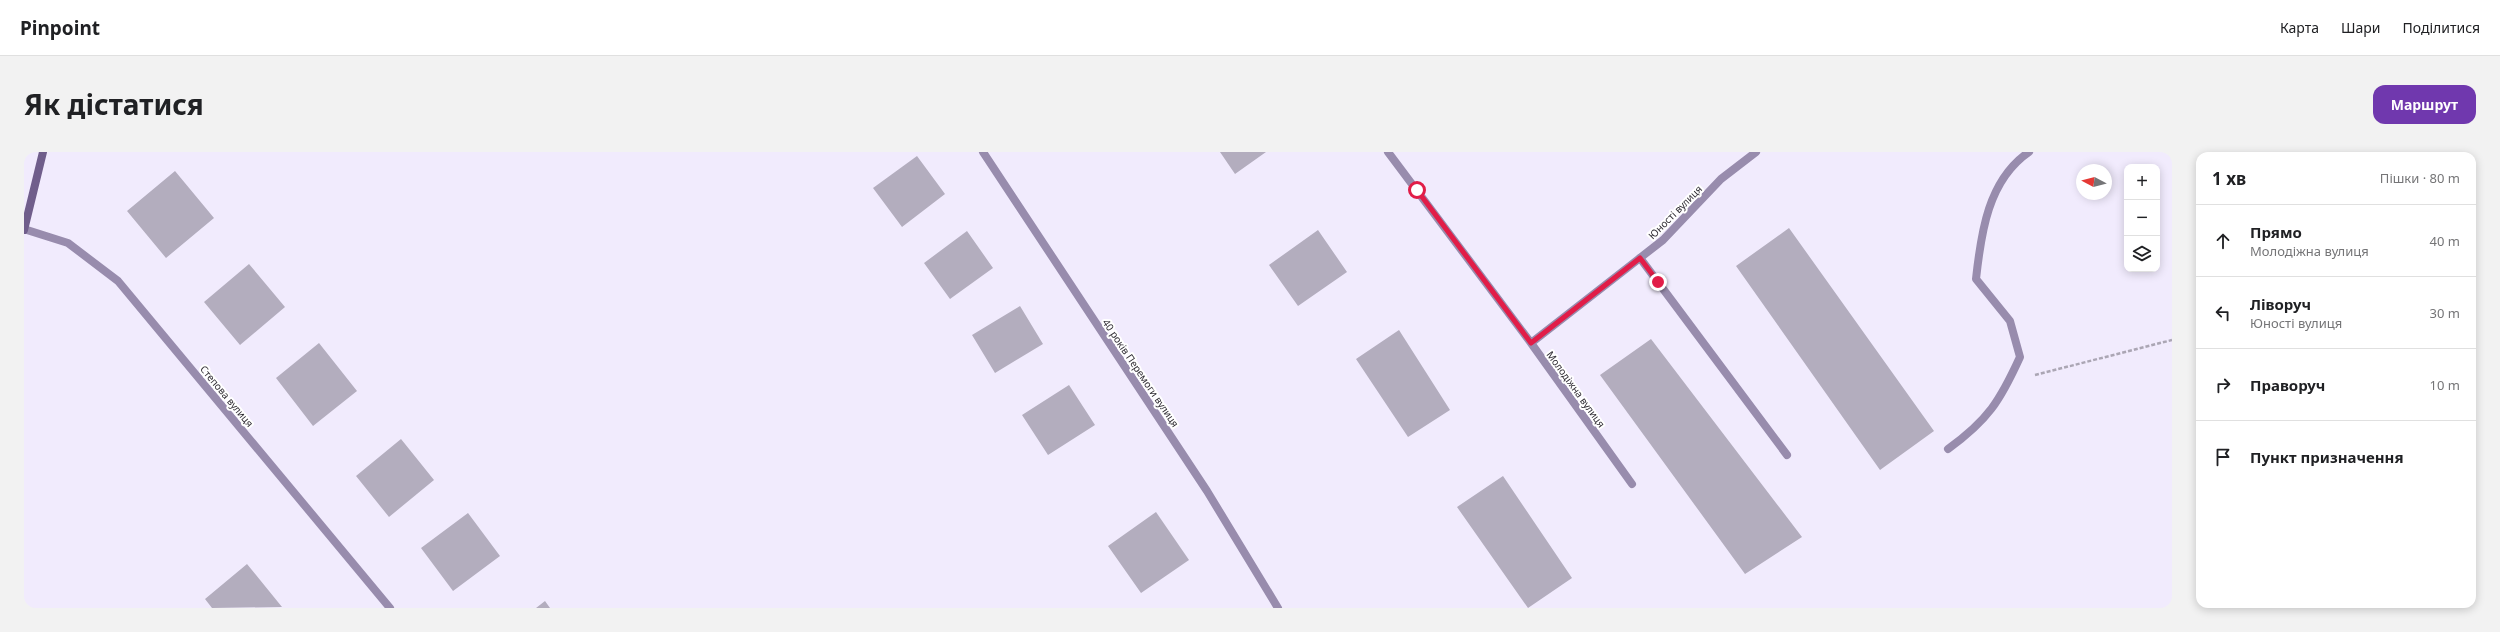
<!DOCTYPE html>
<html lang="uk">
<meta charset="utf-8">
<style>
:root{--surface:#fff;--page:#f2f2f2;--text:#202124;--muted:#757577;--line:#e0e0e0;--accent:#7038ae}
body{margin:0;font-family:"Noto Sans",sans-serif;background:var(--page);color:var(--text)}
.controls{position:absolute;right:12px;top:12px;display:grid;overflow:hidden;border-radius:8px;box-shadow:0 2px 10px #0003}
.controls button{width:36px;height:36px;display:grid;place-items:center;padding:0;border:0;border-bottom:1px solid var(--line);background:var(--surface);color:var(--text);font:20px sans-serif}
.compass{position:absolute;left:2052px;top:12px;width:36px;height:36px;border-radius:50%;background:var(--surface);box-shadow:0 2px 10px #0003;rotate:277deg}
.stop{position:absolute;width:12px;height:12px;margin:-9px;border:3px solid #e11d48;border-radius:50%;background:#fff}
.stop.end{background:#e11d48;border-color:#fff;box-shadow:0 1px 4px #0008}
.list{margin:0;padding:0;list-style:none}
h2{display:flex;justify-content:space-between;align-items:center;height:52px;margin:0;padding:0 16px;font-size:17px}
h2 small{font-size:13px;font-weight:400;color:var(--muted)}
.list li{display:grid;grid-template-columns:26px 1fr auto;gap:12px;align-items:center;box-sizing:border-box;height:72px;padding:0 16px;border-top:1px solid var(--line)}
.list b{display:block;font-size:15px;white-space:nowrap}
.list p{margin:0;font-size:13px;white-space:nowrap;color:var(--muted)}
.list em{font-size:13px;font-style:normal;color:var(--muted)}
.icon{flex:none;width:22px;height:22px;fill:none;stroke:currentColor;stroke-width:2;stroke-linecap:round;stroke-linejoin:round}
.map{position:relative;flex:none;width:2148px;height:456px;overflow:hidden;border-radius:12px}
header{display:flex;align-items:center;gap:24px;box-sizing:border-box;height:56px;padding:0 20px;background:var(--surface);border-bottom:1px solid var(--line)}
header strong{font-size:19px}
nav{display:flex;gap:22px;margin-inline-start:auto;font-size:14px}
.intro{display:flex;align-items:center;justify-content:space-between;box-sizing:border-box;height:96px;padding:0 24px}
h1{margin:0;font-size:28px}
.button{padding:10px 18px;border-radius:12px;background:var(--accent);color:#fff;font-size:14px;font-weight:700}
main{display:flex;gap:24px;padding:0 24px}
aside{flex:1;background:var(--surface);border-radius:12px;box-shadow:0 2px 10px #0003}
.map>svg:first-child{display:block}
</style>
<header>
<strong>Pinpoint</strong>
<nav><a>Карта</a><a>Шари</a><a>Поділитися</a></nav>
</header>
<div class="intro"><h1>Як дістатися</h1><a class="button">Маршрут</a></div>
<main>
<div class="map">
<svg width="2148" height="456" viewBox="0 0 2148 456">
<rect width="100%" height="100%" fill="#f1ebfd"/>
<path fill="#b3adbe" d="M1196,0H1242L1211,22Z
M893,4L921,42L878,75L849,36Z
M151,19L190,66L142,106L103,59Z
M1765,76L1910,279L1856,318L1712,114Z
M1294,78L1323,120L1274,154L1245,113Z
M943,79L969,116L926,147L900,111Z
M225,112L261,155L216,193L180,150Z
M996,154L1019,192L971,221L948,183Z
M1375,178L1426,258L1384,285L1332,207Z
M1627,187L1778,385L1721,422L1576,223Z
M295,191L333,239L289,274L252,226Z
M1045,233L1071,273L1024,303L998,263Z
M377,287L410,328L365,365L332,324Z
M1479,324L1548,426L1504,456L1433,355Z
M1132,360L1165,408L1117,441L1084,394Z
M444,361L476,404L429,439L397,396Z
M223,412L258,455L188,456L181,447Z
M521,449L526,456H512Z"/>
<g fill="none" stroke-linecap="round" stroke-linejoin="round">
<path stroke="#aba6b4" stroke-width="2.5" stroke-dasharray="4 2" stroke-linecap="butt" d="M2011,223L2148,188"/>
<path stroke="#988cad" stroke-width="8" d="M1616,106L1763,303
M1924,297C1964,268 1976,249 1996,205L1986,169L1952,127C1957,81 1964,28 2005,0"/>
<path stroke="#988cad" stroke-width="8" d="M959,0L1183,339L1254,456
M1364,0L1507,191L1608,332
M0,77L44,91L94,129L366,456
M1507,191L1639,88L1697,27L1732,0"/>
<path stroke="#705e8b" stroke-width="8" d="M0,78L19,0"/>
</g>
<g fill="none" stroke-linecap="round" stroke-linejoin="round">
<path stroke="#e11d48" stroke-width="5" d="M1393,38L1507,191L1616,106L1634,130"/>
</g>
<g text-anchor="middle" stroke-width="4" stroke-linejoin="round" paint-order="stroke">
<g font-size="10" fill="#2f2c33" stroke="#fff">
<text transform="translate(1651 60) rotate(-45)" y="4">Юності вулиця</text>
<text transform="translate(1117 221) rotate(56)" y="4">40 років Перемоги вулиця</text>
<text transform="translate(1552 237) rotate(54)" y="4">Молодіжна вулиця</text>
<text transform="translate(203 244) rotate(50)" y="4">Степова вулиця</text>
</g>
</g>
</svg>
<div class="controls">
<button>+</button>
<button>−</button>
<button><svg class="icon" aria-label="layers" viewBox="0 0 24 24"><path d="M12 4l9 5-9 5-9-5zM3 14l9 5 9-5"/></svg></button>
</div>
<svg class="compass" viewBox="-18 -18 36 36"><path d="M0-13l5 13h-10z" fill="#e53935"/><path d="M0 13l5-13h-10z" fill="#757577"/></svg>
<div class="stop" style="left:1393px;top:38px"></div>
<div class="stop end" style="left:1634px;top:130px"></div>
</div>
<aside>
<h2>1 хв<small>Пішки · 80 m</small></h2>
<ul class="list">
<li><svg class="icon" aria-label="ahead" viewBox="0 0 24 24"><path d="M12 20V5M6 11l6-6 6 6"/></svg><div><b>Прямо</b><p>Молодіжна вулиця</p></div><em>40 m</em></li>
<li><svg class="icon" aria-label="left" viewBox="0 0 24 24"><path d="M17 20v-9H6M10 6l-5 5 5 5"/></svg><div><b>Ліворуч</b><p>Юності вулиця</p></div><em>30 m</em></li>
<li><svg class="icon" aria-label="right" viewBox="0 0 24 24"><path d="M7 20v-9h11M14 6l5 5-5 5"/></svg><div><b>Праворуч</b></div><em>10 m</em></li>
<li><svg class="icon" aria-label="arrive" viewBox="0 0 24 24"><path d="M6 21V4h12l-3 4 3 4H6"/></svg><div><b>Пункт призначення</b></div></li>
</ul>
</aside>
</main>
